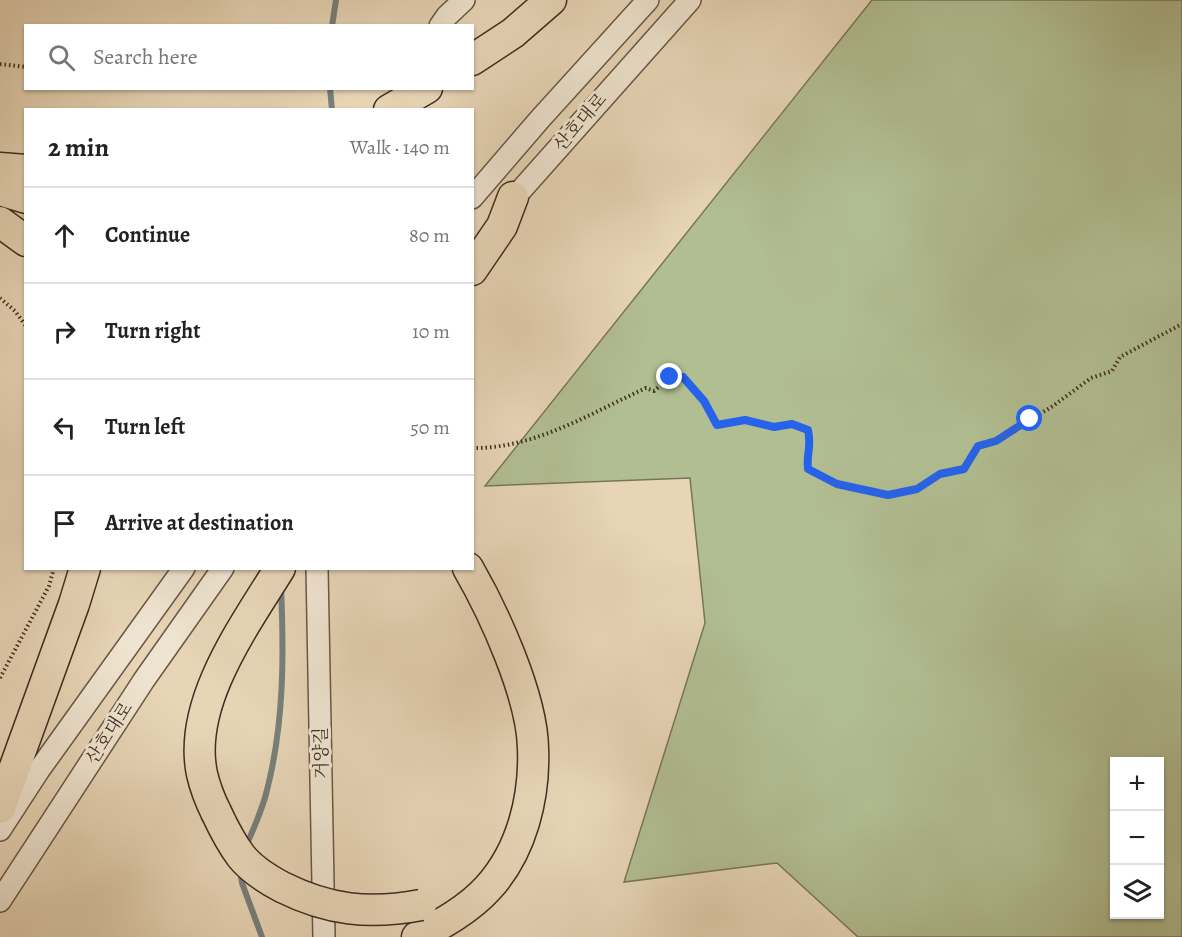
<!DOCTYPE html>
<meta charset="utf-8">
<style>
:root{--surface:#fff;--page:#f2f2f2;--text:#222;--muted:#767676;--line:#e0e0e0}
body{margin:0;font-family:Alegreya,"Noto Serif KR",serif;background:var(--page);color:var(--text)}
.controls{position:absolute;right:18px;bottom:18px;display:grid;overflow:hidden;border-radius:0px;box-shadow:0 2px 4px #0004}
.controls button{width:54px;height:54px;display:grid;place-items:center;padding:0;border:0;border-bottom:2px solid var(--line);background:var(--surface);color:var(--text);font:30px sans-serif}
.stop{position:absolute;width:18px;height:18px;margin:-14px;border:4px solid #2563eb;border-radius:50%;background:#fff}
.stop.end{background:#2563eb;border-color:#fff;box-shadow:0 2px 6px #0008}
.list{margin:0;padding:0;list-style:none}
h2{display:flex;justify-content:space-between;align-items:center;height:78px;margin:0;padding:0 24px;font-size:26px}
h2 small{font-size:20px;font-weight:400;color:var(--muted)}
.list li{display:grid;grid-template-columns:39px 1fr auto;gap:18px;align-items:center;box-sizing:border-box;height:96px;padding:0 24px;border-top:2px solid var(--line)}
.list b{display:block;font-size:22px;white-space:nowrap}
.list em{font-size:20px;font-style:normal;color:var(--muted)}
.icon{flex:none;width:33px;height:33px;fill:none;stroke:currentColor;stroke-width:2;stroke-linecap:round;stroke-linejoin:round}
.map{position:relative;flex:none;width:1182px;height:937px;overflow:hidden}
.search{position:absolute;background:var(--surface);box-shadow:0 2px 4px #0004;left:24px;top:24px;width:450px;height:66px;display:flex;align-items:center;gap:15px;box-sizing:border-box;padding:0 21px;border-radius:0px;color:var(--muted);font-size:22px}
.panel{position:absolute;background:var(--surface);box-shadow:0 2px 4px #0004;left:24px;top:108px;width:450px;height:462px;border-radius:0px}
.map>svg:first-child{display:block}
</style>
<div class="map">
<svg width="1182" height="937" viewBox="0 0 1182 937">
<rect width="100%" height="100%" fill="#e7d5b6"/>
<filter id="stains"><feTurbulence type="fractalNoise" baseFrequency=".00333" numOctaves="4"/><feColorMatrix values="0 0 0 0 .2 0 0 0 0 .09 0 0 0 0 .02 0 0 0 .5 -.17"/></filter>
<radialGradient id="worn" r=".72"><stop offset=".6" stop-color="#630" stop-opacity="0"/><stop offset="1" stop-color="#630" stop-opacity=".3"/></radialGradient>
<path fill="#b1be92" stroke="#78765a" stroke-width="1.5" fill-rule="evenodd" d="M872,0H1182V937H858L777,863L624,882L705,623L690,478L485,486ZM1114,762H1160V914H1114Z"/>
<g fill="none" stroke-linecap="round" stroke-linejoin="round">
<path stroke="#787f7d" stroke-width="6" d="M332,26L336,0
M330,88L332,110
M246,846C254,828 263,808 267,790C284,724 284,655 281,588
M240,869L242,883L262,937"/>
<defs>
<path id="minor" d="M440,26L447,16L464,0
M472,198L540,119L648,0
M506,207L690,0
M317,568L324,937
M0,830L39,770L184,568
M0,901L144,680L223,568"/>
<path id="highway" d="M472,60L513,33L551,0
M389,110L427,88
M0,168L26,170
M0,190L26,198
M0,222L26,241
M472,270L502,226L513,197
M0,808L74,604L85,568
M216,812C210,800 205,787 202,774C187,703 245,625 280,568
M417,937C442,924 469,909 488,888C522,851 535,797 533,748C532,696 494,613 468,568"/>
</defs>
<use href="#minor" stroke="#6a5746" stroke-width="24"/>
<use href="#highway" stroke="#402d21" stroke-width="33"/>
<path stroke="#402d21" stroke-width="4" stroke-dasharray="1.5 3" stroke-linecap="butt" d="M0,64L26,67
M0,298L15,311L26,326
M472,448C534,449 591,413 646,388L654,391L670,377H683L704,401L717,425L745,420L774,427L792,424L808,430C813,448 806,453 808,469L837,484L888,495L917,489L940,474L964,469L978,446L996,441L1053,406L1091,378L1112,371L1120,357L1182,324
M0,678L49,586L54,568"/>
<use href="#minor" stroke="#efe4d0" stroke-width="21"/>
<use href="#highway" stroke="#e7d5b6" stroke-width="30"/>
<defs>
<path id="highway-bridge" d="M216,812C223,827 231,843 241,856C251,869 267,879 282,887C328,910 369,915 421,905"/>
</defs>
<use href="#highway-bridge" stroke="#402d21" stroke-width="33" stroke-linecap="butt"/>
<use href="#highway-bridge" stroke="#e7d5b6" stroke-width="30"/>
</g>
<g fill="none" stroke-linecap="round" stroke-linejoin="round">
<path stroke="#2563eb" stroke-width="8" d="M670,377H683L704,401L717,425L745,420L774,427L792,424L808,430C812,448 806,453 808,469L837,484L888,495L917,489L940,474L964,469L978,446L996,441L1030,419"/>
</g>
<g text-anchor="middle" stroke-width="6" stroke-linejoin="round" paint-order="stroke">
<g font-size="18" fill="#402d21" stroke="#efe4d0">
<text transform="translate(580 122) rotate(-49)" y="6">산호대로</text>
<text transform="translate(109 733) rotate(-57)" y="6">산호대로</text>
<text transform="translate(321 753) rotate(-91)" y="6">거양길</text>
</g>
</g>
<rect width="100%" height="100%" filter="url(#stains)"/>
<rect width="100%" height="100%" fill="url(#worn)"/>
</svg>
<div class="controls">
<button>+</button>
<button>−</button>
<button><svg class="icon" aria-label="layers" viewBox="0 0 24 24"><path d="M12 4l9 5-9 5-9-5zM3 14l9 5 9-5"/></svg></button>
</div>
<div class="stop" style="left:1030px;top:419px"></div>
<div class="stop end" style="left:670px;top:377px"></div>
<div class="search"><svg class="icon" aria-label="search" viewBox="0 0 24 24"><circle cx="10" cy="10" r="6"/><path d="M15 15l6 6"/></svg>Search here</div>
<section class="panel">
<h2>2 min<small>Walk · 140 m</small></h2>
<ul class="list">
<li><svg class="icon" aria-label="ahead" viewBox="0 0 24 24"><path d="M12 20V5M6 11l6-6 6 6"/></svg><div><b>Continue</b></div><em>80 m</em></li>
<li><svg class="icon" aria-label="right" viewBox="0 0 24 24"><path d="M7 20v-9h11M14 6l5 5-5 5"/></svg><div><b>Turn right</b></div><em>10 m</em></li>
<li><svg class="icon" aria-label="left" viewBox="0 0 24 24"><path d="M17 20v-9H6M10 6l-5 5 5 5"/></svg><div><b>Turn left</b></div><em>50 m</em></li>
<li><svg class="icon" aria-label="arrive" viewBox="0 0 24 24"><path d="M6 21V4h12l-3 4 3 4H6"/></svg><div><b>Arrive at destination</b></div></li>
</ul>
</section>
</div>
